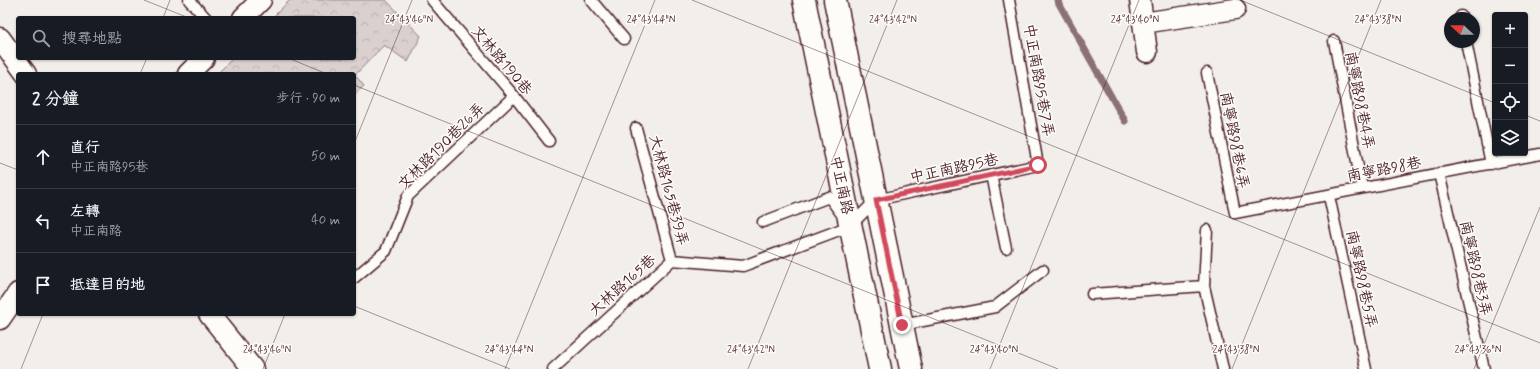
<!DOCTYPE html>
<html lang="zh-TW">
<meta charset="utf-8">
<style>
:root{--surface:#171b24;--page:#242831;--text:#f1f3f6;--muted:#9ea1a6;--line:#363941}
body{margin:0;font-family:Mynerve,"LXGW WenKai TC",sans-serif;background:var(--page);color:var(--text)}
.controls{position:absolute;right:12px;top:12px;display:grid;overflow:hidden;border-radius:4px;box-shadow:0 1px 3px #0004}
.controls button{width:36px;height:36px;display:grid;place-items:center;padding:0;border:0;border-bottom:1px solid var(--line);background:var(--surface);color:var(--text);font:20px sans-serif}
.compass{position:absolute;left:1444px;top:12px;width:36px;height:36px;border-radius:50%;background:var(--surface);box-shadow:0 1px 3px #0004;rotate:292deg}
.stop{position:absolute;width:12px;height:12px;margin:-9px;border:3px solid #d1495b;border-radius:50%;background:#fff}
.stop.end{background:#d1495b;border-color:#fff;box-shadow:0 1px 4px #0008}
.list{margin:0;padding:0;list-style:none}
h2{display:flex;justify-content:space-between;align-items:center;height:52px;margin:0;padding:0 16px;font-size:17px}
h2 small{font-size:13px;font-weight:400;color:var(--muted)}
.list li{display:grid;grid-template-columns:26px 1fr auto;gap:12px;align-items:center;box-sizing:border-box;height:64px;padding:0 16px;border-top:1px solid var(--line)}
.list b{display:block;font-size:15px;white-space:nowrap}
.list p{margin:0;font-size:13px;white-space:nowrap;color:var(--muted)}
.list em{font-size:13px;font-style:normal;color:var(--muted)}
.icon{flex:none;width:22px;height:22px;fill:none;stroke:currentColor;stroke-width:2;stroke-linecap:round;stroke-linejoin:round}
.map{position:relative;flex:none;width:1540px;height:369px;overflow:hidden}
.search{position:absolute;background:var(--surface);box-shadow:0 1px 3px #0004;left:16px;top:16px;width:340px;height:44px;display:flex;align-items:center;gap:10px;box-sizing:border-box;padding:0 14px;border-radius:4px;color:var(--muted);font-size:15px}
.panel{position:absolute;background:var(--surface);box-shadow:0 1px 3px #0004;left:16px;top:72px;width:340px;height:244px;border-radius:4px}
.map>svg:first-child{display:block}
</style>
<div class="map">
<svg width="1540" height="369" viewBox="0 0 1540 369">
<defs>
<pattern id="forest-crowns" width="20" height="18" patternUnits="userSpaceOnUse"><rect width="20" height="18" fill="#d9d0cf"/><path d="M2 6a3 3 0 1 1 6 0M12 15a3 3 0 1 1 6 0" fill="none" stroke="#bcb2b2"/></pattern>
</defs>
<rect width="100%" height="100%" fill="#f2efeb"/>
<filter id="ink" filterUnits="userSpaceOnUse"><feTurbulence type="fractalNoise" baseFrequency=".025" numOctaves="2"/><feDisplacementMap in="SourceGraphic" scale="8" xChannelSelector="R" yChannelSelector="G"/><feConvolveMatrix kernelMatrix="1 2 1 2 8 2 1 2 1" color-interpolation-filters="sRGB"/></filter>
<g filter="url(#ink)">
<path fill="url(#forest-crowns)" stroke="#92787d" d="M290,0H386L421,36L408,62L384,45L355,75L364,86L354,95V74H217L233,58H354V18H272Z"/>
<g fill="none" stroke-linecap="round" stroke-linejoin="round">
<path stroke="#8b6f75" stroke-width="7" d="M1057,0L1125,121"/>
<defs>
<path id="service" d="M189,0L206,18
M432,0L514,96L549,141
M591,0L624,39
M1461,16V18
M1334,41L1362,188
M1466,42L1491,164
M1207,73L1235,213L1540,154
M636,128L672,260
M1439,173L1484,369
M991,175L1006,248
M1329,196L1366,369
M763,222L829,197L843,216
M1207,230L1204,286L1223,369
M354,278L386,251L408,196L514,96
M1092,294L1204,286
M902,325L995,307L1043,270
M553,369L672,260L743,266L850,226L876,200L1038,165L1009,0"/>
<path id="minor" d="M1140,0L1147,52
M243,18L261,0
M1143,23L1235,9
M0,38L26,74
M188,74L204,58
M209,314L253,369
M0,319L18,293"/>
<path id="tertiary" d="M804,0L880,369
M835,0L911,369"/>
</defs>
<use href="#service" stroke="#4a1f2b" stroke-width="13"/>
<use href="#minor" stroke="#4a1f2b" stroke-width="23"/>
<use href="#tertiary" stroke="#4a1f2b" stroke-width="25"/>
<use href="#service" stroke="#fdfcf7" stroke-width="10"/>
<use href="#minor" stroke="#fdfcf7" stroke-width="20"/>
<use href="#tertiary" stroke="#fdfcf7" stroke-width="22"/>
</g>
</g>
<g fill="none" stroke-linecap="round" stroke-linejoin="round" filter="url(#ink)">
<path stroke="#d1495b" stroke-width="5" d="M902,325L876,200L1038,165"/>
</g>
<path fill="none" stroke="#4a1f2b" stroke-width="1" stroke-opacity="0.45" d="M144,0L189,18M692,0L1540,343M1240,0L1495,103M163,18L170,0M288,58L327,74M140,74L147,58M354,85L1058,369M1525,115L1540,121M354,144L412,0M0,163L18,170M354,306L510,369M21,369L43,314M263,369L285,314M505,369L655,0M748,369L897,0M990,369L1139,0M1232,369L1381,0M1474,369L1540,207"/>
<g text-anchor="middle" stroke-width="3" stroke-linejoin="round" paint-order="stroke">
<g font-size="15" fill="#4a1f2b" stroke="#fdfcf7">
<text transform="translate(502 60) rotate(50)" y="5">文林路190巷</text>
<text transform="translate(1039 80) rotate(80)" y="5">中正南路95巷7弄</text>
<text transform="translate(1360 100) rotate(79)" y="5">南寧路98巷4弄</text>
<text transform="translate(1235 140) rotate(79)" y="5">南寧路98巷6弄</text>
<text transform="translate(441 146) rotate(-45)" y="5">文林路190巷26弄</text>
<text transform="translate(954 168) rotate(-12)" y="5">中正南路95巷</text>
<text transform="translate(1384 169) rotate(-11)" y="5">南寧路98巷</text>
<text transform="translate(842 185) rotate(78)" y="5">中正南路</text>
<text transform="translate(669 190) rotate(75)" y="5">大林路165巷39弄</text>
<text transform="translate(1476 268) rotate(77)" y="5">南寧路98巷3弄</text>
<text transform="translate(1362 279) rotate(78)" y="5">南寧路98巷5弄</text>
<text transform="translate(622 285) rotate(-42)" y="5">大林路165巷</text>
</g>
</g>
<g font-size="10" text-anchor="middle" fill="#4a1f2b" stroke="#fdfcf7" stroke-width="3" stroke-linejoin="round" paint-order="stroke">
<text x="1135" y="23">24°43'40"N</text>
<text x="409" y="23">24°43'46"N</text>
<text x="651" y="23">24°43'44"N</text>
<text x="893" y="23">24°43'42"N</text>
<text x="1378" y="23">24°43'38"N</text>
<text x="267" y="353">24°43'46"N</text>
<text x="509" y="353">24°43'44"N</text>
<text x="751" y="353">24°43'42"N</text>
<text x="994" y="353">24°43'40"N</text>
<text x="1236" y="353">24°43'38"N</text>
<text x="1478" y="353">24°43'36"N</text>
</g>
</svg>
<div class="controls">
<button>+</button>
<button>−</button>
<button><svg class="icon" aria-label="locate" viewBox="0 0 24 24"><circle cx="12" cy="12" r="6"/><path d="M12 2v4M12 18v4M2 12h4M18 12h4"/></svg></button>
<button><svg class="icon" aria-label="layers" viewBox="0 0 24 24"><path d="M12 4l9 5-9 5-9-5zM3 14l9 5 9-5"/></svg></button>
</div>
<svg class="compass" viewBox="-18 -18 36 36"><path d="M0-13l5 13h-10z" fill="#e53935"/><path d="M0 13l5-13h-10z" fill="#9ea1a6"/></svg>
<div class="stop" style="left:1038px;top:165px"></div>
<div class="stop end" style="left:902px;top:325px"></div>
<div class="search"><svg class="icon" aria-label="search" viewBox="0 0 24 24"><circle cx="10" cy="10" r="6"/><path d="M15 15l6 6"/></svg>搜尋地點</div>
<section class="panel">
<h2>2 分鐘<small>步行 · 90 m</small></h2>
<ul class="list">
<li><svg class="icon" aria-label="ahead" viewBox="0 0 24 24"><path d="M12 20V5M6 11l6-6 6 6"/></svg><div><b>直行</b><p>中正南路95巷</p></div><em>50 m</em></li>
<li><svg class="icon" aria-label="left" viewBox="0 0 24 24"><path d="M17 20v-9H6M10 6l-5 5 5 5"/></svg><div><b>左轉</b><p>中正南路</p></div><em>40 m</em></li>
<li><svg class="icon" aria-label="arrive" viewBox="0 0 24 24"><path d="M6 21V4h12l-3 4 3 4H6"/></svg><div><b>抵達目的地</b></div></li>
</ul>
</section>
</div>
